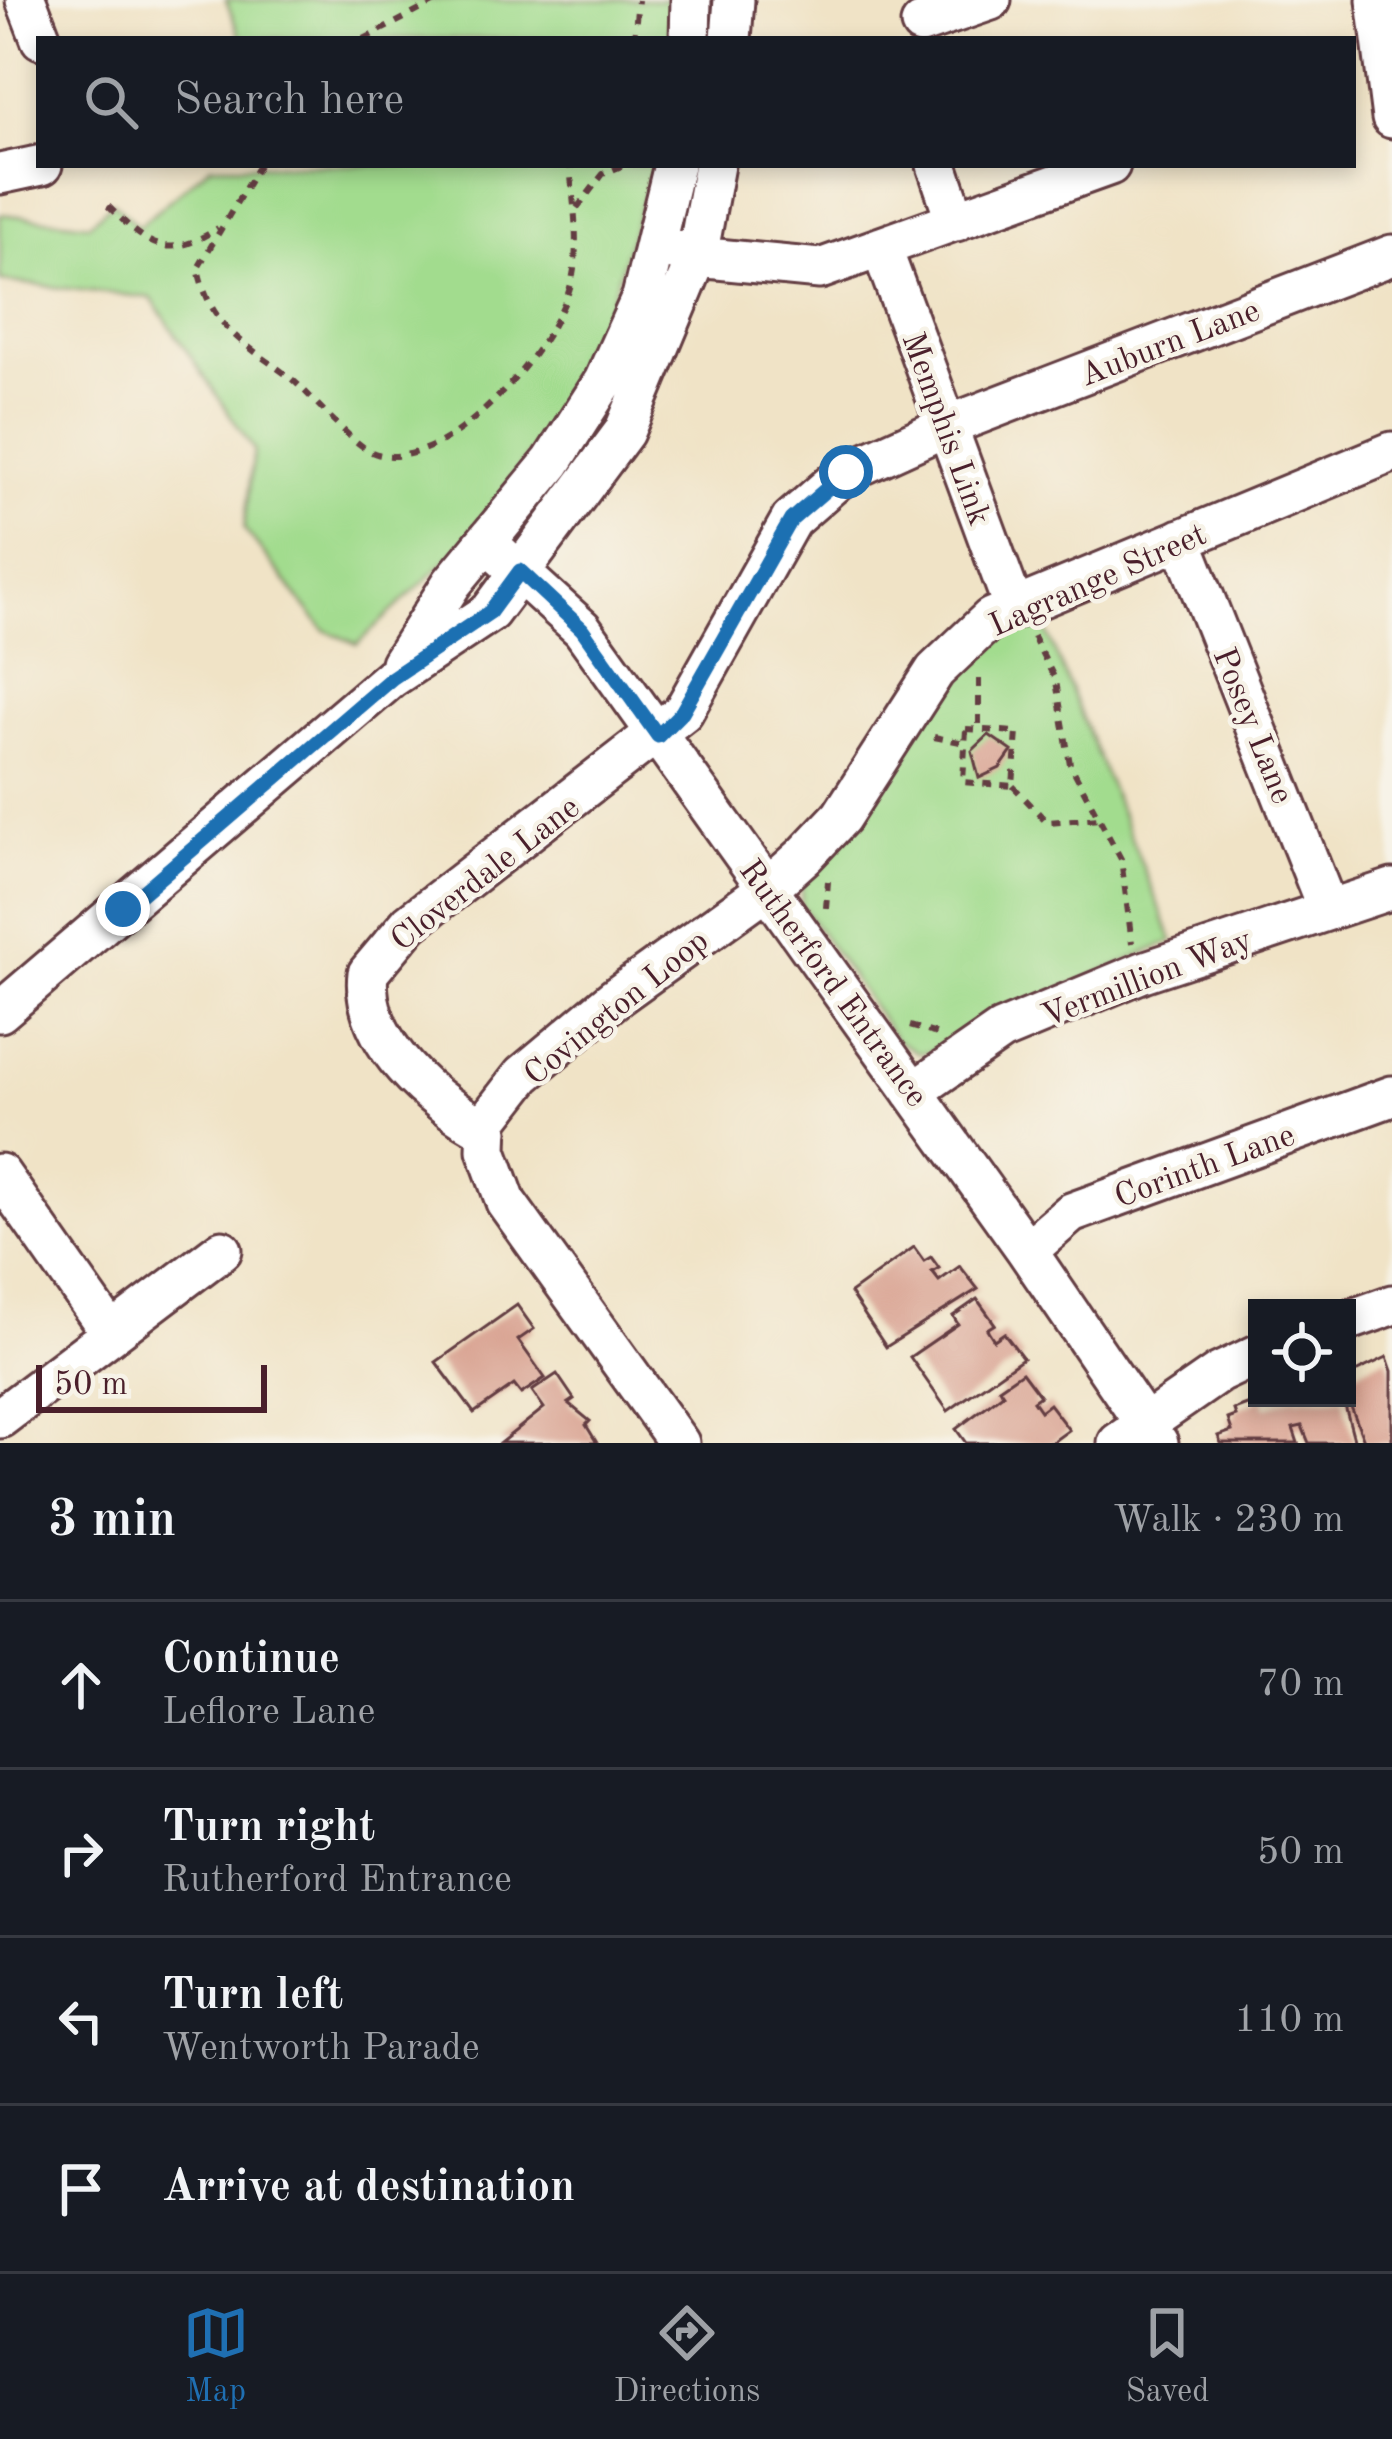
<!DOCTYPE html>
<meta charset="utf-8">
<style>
:root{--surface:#171b24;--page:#242831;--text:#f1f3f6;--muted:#9ea1a6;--line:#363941;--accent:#1f6fb2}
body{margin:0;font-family:"Old Standard TT",serif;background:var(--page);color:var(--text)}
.controls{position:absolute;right:36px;bottom:36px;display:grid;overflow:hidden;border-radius:0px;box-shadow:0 6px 18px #0003}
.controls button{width:108px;height:108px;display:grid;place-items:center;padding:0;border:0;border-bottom:3px solid var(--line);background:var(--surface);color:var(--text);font:60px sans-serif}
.scale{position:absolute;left:36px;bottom:30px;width:231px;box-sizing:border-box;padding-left:12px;border:6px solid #4a1f2b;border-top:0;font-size:33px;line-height:42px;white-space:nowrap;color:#4a1f2b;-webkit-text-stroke:9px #f7f3e8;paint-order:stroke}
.stop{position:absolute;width:36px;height:36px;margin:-27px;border:9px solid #1f6fb2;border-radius:50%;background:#fff}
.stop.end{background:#1f6fb2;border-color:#fff;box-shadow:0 3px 12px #0008}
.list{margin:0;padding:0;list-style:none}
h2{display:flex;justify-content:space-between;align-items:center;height:156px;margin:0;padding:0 48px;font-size:51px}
h2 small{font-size:39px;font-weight:400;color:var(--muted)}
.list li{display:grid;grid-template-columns:78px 1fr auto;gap:36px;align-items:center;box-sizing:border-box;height:168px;padding:0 48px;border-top:3px solid var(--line)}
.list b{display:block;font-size:45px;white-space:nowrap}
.list p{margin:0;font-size:39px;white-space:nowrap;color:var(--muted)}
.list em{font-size:39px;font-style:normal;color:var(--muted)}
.icon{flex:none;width:66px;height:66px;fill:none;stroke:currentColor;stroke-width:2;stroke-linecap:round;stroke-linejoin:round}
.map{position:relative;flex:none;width:1392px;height:1443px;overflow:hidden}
.search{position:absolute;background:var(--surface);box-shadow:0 6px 18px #0003;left:36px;right:36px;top:36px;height:132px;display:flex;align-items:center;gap:30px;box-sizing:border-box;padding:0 42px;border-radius:0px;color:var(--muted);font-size:45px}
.sheet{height:828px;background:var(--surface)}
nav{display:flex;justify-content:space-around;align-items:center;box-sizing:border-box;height:168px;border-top:3px solid var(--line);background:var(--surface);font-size:33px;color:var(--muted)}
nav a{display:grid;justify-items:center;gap:6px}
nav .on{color:var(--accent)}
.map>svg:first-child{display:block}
</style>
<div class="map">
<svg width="1392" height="1443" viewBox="0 0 1392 1443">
<rect width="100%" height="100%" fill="#f7f3e8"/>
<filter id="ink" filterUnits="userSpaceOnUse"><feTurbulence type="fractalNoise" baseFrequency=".00833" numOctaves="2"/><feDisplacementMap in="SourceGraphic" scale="24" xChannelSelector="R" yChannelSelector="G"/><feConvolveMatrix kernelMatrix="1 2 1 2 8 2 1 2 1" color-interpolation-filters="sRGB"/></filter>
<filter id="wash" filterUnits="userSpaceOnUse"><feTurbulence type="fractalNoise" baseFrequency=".004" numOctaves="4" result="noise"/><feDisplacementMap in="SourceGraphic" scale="48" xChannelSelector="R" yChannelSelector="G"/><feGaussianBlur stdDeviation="2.7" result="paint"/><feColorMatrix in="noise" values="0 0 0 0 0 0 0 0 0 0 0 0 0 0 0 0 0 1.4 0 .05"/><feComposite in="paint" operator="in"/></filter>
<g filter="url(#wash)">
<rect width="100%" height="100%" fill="#f0e3c6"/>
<path fill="#a2dc8e" stroke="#767e5c" stroke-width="3" d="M226,0H675L670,39H241Z
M211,165H653L591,365L474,535L357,644L324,630L244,529L254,450L151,298L0,281V214L89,224L113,202L138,227Z
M1040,615L1173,941L1032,1002L941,1050L919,1053L896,1040L801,905L803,880L911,723L985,640Z"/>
<g id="blocks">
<path fill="#d8a08f" d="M989,735L1012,751L1000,768L979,778L972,751Z
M914,1247L924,1261L931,1257L939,1268L932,1272L939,1281L960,1266L978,1289L886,1347L850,1293Z
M977,1299L995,1324L987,1329L994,1340L1004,1333L1023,1358L948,1411L910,1357L958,1324L953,1316Z
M517,1305L534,1329L518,1340L545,1378L521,1394L514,1385L474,1413L436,1362Z
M1387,1357L1392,1371V1443H1365L1347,1396V1376Z
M1022,1372L1040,1396L1033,1401L1040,1411L1049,1404L1069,1430L1051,1443H966L956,1429L1003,1394L999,1388Z
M557,1374L574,1399L568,1403L590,1421L586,1425L597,1443H500L544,1408L532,1391Z
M1292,1398H1343L1355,1443H1309L1302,1426L1293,1428L1298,1443H1221L1218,1436L1232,1431L1228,1419L1236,1416L1234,1410L1263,1399L1266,1408Z"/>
</g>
</g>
<g filter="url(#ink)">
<use href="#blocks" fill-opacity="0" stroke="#633c42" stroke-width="3"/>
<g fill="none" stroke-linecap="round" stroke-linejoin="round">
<defs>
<path id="minor" d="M26,0L41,39
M1377,0L1392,118
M921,24L991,0
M690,39L691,0
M731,39L734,0
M937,165L956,221
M0,174L42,165
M881,247L1014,608
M674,250L697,257L820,269L1110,165
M1181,539L1328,910
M486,542L582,629L1027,1251L1158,1443
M401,663L452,583L552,462L604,381L642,297L674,165
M0,1012L391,678L490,612L624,432L697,257L714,165
M913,1092L1001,1031L1143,972L1392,889
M488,1131C433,1103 360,1041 368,973L410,923L683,712L791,520L846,472L947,426L1392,255
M0,1174L111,1333
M1027,1251L1071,1213L1392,1096
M1347,1321L1392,1305
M0,1418L222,1250
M679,1443L506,1202L487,1150L488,1120L523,1075L615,998L768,888L805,855L841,817L935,671L991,618L1392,452
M1118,1443L1219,1373L1257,1355"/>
</defs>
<use href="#minor" stroke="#633c42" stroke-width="45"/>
<path stroke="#633c42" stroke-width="6" stroke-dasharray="9 9" stroke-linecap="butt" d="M364,39L439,0
M634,39L638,0
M259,165L198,268C210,327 243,342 288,376C311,394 355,449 377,454C450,473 555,346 571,284C581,246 573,203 570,165
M108,206C149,246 165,262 218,228
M577,208L603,174L624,165
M1033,636L1056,681L1070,764L1121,859L1132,943
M979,679V729
M966,729L1017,732L1013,786L963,782Z
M934,737L965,743
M1013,786L1047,822L1100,818
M826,908L828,881
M910,1026L937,1034"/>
<use href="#minor" stroke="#fff" stroke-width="39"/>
</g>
</g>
<g fill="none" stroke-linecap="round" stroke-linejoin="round" filter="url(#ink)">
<path stroke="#1f6fb2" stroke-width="15" d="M123,909L392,678L490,612L520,571L582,629L658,736L682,712L791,520L846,472"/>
</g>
<g text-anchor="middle" stroke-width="9" stroke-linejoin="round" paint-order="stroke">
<g font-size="33" fill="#4a1f2b" stroke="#f7f3e8">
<text transform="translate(1169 341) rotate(-21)" y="12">Auburn Lane</text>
<text transform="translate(948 428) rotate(70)" y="12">Memphis Link</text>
<text transform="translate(1097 578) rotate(-24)" y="12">Lagrange Street</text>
<text transform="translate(1255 725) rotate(68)" y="12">Posey Lane</text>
<text transform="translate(484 872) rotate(-38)" y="12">Cloverdale Lane</text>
<text transform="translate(1146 976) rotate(-21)" y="12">Vermillion Way</text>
<text transform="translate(835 982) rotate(54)" y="12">Rutherford Entrance</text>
<text transform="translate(615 1006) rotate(-39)" y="12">Covington Loop</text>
<text transform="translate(1204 1164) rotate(-20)" y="12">Corinth Lane</text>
</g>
</g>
</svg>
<div class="controls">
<button><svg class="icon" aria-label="locate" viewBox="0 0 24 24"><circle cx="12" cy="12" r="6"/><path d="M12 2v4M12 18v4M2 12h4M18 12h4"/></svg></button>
</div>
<div class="scale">50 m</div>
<div class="stop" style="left:846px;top:472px"></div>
<div class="stop end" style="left:123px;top:909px"></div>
<div class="search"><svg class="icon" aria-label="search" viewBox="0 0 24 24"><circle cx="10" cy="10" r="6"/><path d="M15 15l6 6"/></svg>Search here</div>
</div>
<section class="sheet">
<h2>3 min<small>Walk · 230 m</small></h2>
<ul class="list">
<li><svg class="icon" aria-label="ahead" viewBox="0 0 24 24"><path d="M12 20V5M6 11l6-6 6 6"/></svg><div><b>Continue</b><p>Leflore Lane</p></div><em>70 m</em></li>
<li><svg class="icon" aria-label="right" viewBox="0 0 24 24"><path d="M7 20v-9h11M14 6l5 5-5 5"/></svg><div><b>Turn right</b><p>Rutherford Entrance</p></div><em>50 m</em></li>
<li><svg class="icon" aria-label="left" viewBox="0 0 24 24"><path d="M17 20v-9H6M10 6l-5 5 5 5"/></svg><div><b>Turn left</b><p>Wentworth Parade</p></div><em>110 m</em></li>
<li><svg class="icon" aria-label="arrive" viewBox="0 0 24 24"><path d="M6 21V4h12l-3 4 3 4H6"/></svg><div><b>Arrive at destination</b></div></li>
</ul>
</section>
<nav>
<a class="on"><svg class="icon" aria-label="map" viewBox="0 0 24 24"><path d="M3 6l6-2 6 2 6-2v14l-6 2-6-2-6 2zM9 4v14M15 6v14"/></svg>Map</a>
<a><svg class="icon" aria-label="directions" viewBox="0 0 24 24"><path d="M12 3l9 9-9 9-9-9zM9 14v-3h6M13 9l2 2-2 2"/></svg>Directions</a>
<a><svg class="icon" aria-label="saved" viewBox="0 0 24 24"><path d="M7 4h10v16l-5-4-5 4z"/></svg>Saved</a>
</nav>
